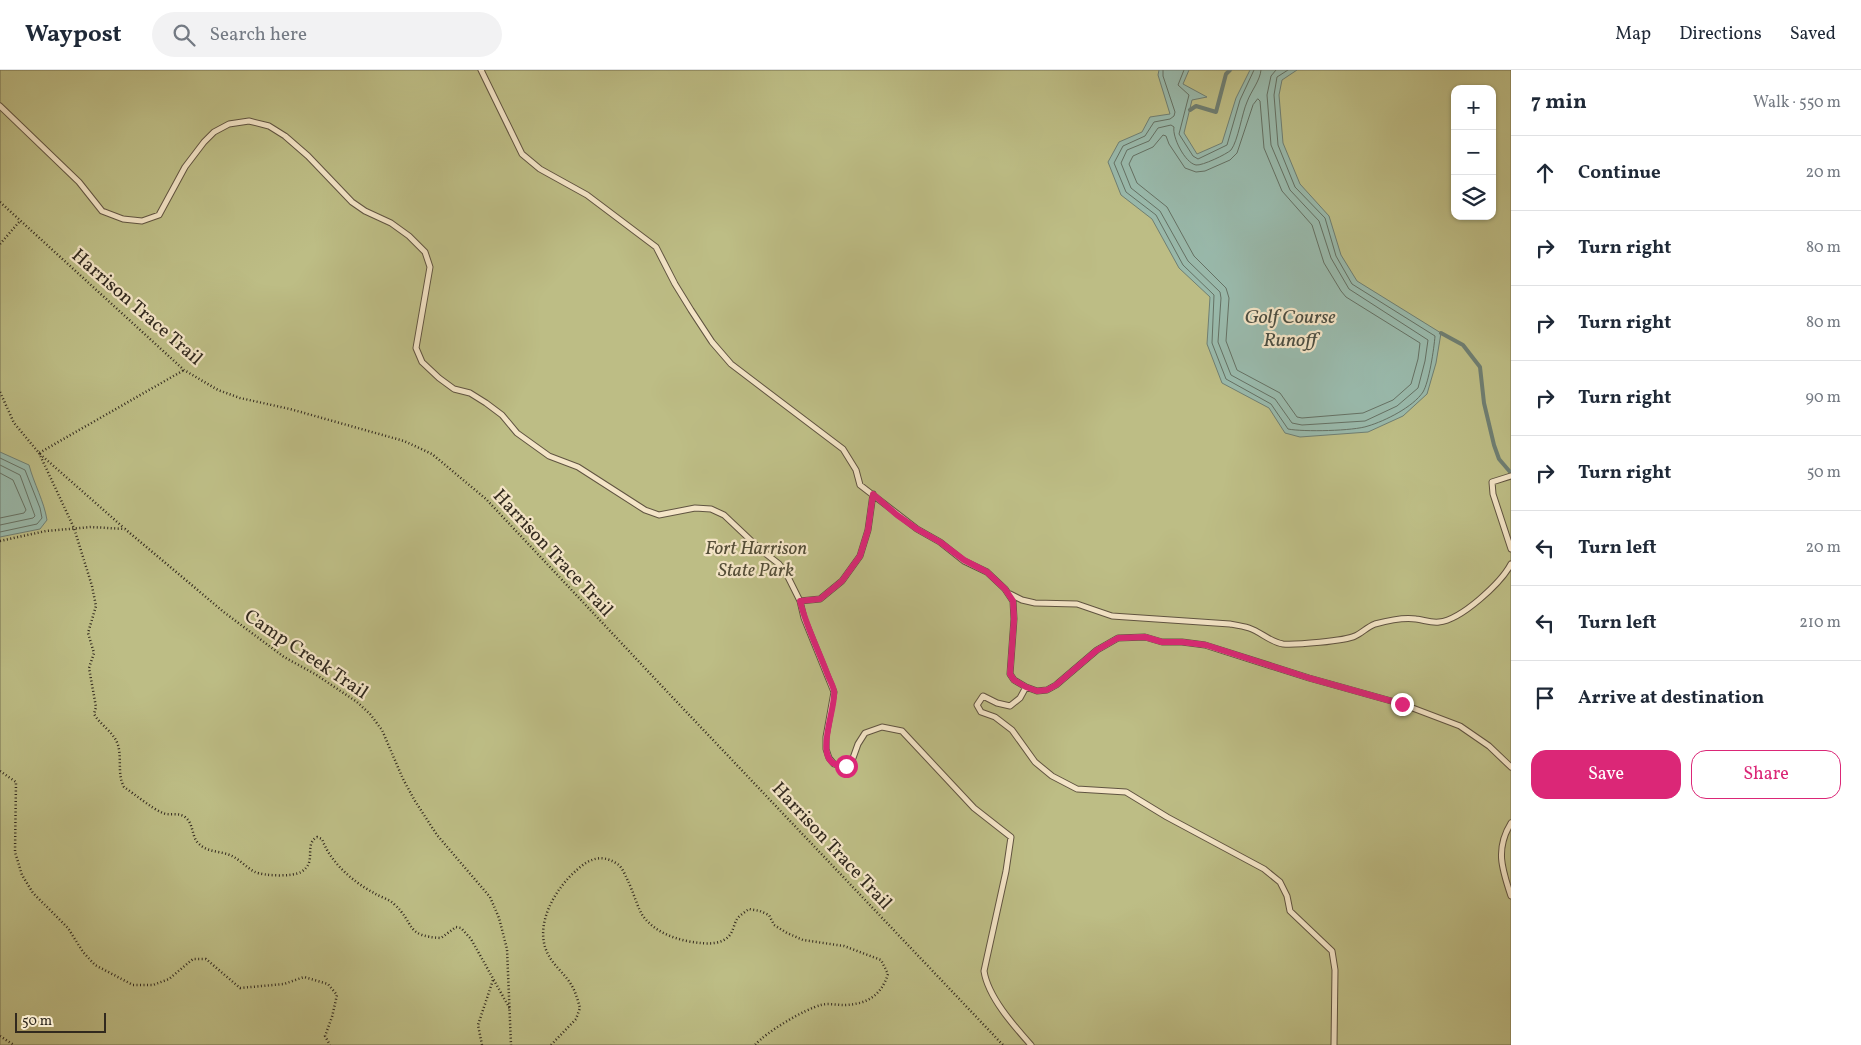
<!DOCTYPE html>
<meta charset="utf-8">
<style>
:root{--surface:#fff;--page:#f2f2f3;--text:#1f2937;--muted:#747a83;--line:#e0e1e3;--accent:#db2777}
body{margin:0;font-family:Vollkorn,serif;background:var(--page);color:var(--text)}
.controls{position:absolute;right:15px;top:15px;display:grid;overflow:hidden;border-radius:10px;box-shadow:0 1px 4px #0004}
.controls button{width:45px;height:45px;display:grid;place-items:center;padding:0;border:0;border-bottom:1px solid var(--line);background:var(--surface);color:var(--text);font:25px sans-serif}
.scale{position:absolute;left:15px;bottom:12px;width:91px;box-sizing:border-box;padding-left:5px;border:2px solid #31291e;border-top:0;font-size:14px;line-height:18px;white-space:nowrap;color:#31291e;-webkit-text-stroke:4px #f4e5c7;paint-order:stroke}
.stop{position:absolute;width:15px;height:15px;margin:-11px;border:4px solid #db2777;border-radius:50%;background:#fff}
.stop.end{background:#db2777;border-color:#fff;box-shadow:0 1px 5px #0008}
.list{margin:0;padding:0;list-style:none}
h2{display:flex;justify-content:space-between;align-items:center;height:65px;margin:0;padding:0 20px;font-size:21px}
h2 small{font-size:16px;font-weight:400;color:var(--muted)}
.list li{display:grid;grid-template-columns:32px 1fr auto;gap:15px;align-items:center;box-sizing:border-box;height:75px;padding:0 20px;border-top:1px solid var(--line)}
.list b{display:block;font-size:19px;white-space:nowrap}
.list em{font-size:16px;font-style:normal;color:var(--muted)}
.actions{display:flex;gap:10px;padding:15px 20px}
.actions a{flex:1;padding:11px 0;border:1px solid var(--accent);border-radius:15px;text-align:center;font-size:18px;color:var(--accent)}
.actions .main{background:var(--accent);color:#fff}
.icon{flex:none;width:28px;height:28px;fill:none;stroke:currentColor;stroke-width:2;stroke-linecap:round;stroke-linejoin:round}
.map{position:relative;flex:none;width:1511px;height:975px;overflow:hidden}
header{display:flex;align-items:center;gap:30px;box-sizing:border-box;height:70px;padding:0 25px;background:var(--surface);border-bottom:1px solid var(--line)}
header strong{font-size:24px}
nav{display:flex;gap:28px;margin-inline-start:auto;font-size:18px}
.search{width:350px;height:45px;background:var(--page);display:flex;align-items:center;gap:12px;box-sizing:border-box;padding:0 18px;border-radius:28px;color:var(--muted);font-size:19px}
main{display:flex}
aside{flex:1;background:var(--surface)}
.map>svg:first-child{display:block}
</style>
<header>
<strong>Waypost</strong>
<div class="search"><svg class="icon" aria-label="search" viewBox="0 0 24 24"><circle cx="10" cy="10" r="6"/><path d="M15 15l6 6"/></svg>Search here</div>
<nav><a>Map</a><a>Directions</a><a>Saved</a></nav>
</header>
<main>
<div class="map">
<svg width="1511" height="975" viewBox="0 0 1511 975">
<rect width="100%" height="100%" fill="#eed7a9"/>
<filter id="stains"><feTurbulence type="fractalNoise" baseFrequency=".004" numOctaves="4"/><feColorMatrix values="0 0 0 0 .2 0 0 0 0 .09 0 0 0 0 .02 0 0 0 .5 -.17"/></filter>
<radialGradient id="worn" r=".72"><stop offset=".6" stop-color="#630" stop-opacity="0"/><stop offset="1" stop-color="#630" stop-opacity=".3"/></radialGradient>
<path fill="#bdbd85" stroke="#777352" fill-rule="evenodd" d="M0,0H1511V975H0ZM1455,19H1492V146H1455Z"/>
<path fill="#99b9ab" stroke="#6f7f73" d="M1159,0H1189L1183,14L1207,27L1192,30L1184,63L1197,84L1222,73L1236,28L1250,0H1297L1282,10L1279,25L1283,73L1300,114L1329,146L1341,185L1357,211L1441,263L1436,293L1427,324L1403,346L1368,362L1300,367L1285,363L1269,338L1222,313L1207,274L1210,227L1179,198L1152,149L1121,125L1108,92L1119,72L1142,62L1150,47L1170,44L1158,5Z
M0,382L29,395C34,414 44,431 47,450L40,459L0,467Z"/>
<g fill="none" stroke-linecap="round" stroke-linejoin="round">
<path stroke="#657164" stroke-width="1" d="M1163,0V6L1175,42L1174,46L1170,49L1154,52L1145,66L1123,76L1114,93L1126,122L1156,145L1183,195L1214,225L1212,273L1226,309L1271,334L1288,359C1303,362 1354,361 1368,356C1385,351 1413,337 1423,322C1429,312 1434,279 1435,266L1352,214L1336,186L1325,148L1295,117L1278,75L1274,25L1277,7L1288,0
M1184,0L1178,15L1189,25L1179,64L1193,86L1198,89L1227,75L1240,30L1254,0
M1261,0C1260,11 1251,21 1247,32C1242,43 1238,71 1231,80C1227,84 1202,96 1196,95C1185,93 1172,67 1174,57L1171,55L1158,58L1149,71L1127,80L1121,93L1131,118L1160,141L1188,191L1220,222L1221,228L1218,272L1231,305L1275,329L1292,353L1302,355L1365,351L1397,336L1418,318L1425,291L1428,270L1349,219L1331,188L1319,151L1290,120L1271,75L1267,25L1271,6L1276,0
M1258,29L1260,31L1264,78L1282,121L1312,155L1324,193L1341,221L1346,227L1420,273L1418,289L1411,314L1393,330L1363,343L1302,348L1297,347L1280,323L1237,300L1226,271L1229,228L1226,218L1194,186L1167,137L1137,113L1129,94L1133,86L1153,77L1163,65L1166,66L1169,74L1185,98L1196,102L1205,101L1230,90L1237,83L1253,35Z
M0,388L25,400L40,438L42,448L37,454L0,462
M0,395L20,405L35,446L33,448L0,455
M0,403L13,410L26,440L24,443L0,448"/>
<path stroke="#6f7f73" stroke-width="4" d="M1190,40L1196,36L1216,42L1226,4L1230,0
M1441,263L1463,275L1480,297L1484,333L1494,375L1499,389L1511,403"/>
<defs>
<path id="service" d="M481,0L522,84L540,99L587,125L656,177L675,214L691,240L712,272L731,294L843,379L856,400L860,415L917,459L940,472L964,491L987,502L1005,519L1013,531L1014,549L1010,604L1014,610L1026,617L1037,621L1047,620L1056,615L1097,580L1118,568L1145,567L1162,572H1182L1205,575L1309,608L1402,634L1460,656L1489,676L1511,697
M0,36L79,112L102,141L123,149L142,151L159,145L185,97L204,72L214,62L229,54L249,51L269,56L285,66L308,86L352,132L365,141L391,153L409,166L425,182L430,197L416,278L422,292L439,308L454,319L470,323L486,333L502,345L517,363L549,386L578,397L645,440L659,445L695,438L711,439L724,445L761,480L779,494L787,505L800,531L804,548L834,622L826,667V679L829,688L834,694L841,696H846L853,688L858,674L865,663L882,657L902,661L974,738L1011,767L1006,801L984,901C988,927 1014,956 1031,975
M1511,406L1492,412L1493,424L1511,479
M1010,524L1022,530L1035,533L1077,534L1112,546L1230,554C1236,555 1243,556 1249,558C1261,562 1270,572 1283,574C1295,575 1345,571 1355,566C1362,563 1367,557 1375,554C1386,551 1404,547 1416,549C1424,550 1431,553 1439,552C1461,550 1501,513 1511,494
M800,531L820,529L842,511L860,486L868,460L873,424
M1026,617L1020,628L1010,636L997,633L983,626L977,635L981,642L995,647L1012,660L1035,692L1052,706L1077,719L1126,722L1167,747L1264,799L1280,812L1287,826L1290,841L1332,881L1335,900L1334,975
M1511,753C1495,779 1502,799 1511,826"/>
</defs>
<use href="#service" stroke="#605441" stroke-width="7"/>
<path stroke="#31291e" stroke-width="2.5" stroke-dasharray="1 2.5" stroke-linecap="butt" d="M0,132L184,300L218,320L240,328L290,339L404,371L432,384L486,429L675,630L1003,975
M0,174L20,151
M0,322L14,353L39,383L184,300
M39,383L74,458L92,516L96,536L88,563L94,583L89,598L96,637L94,644C101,656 114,662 118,675C122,689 117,704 124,717C136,725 151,738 163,743C170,746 178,742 185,747C194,754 191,765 198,773C209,784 222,780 234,787C241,791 247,798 255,802C264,806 293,807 301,802C318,792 303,775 317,767L322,769C330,792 353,812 374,823C380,827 389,829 394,834C416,854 404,866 441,868L456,857L461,858L471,869L510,939
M40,384L124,458
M0,471L46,461L91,457L125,459L225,543L284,587L315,604L357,632L370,644L382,660L403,709L415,731L437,765L490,827L499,848L507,879L511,975
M0,701L16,712L15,782L22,805L33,823L68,858L83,882L95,895L133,915H153L169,909L193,889H206L240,918L284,914L304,907L328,914L337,925L332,947L325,966L330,975
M0,966L14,975
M482,975L478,955L493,910
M551,975L576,949L580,938C578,931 576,923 572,916C566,905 555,897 549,886C532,857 555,818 578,799C589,789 601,784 616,793C622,796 625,805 628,811C633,821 638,839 643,846C656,864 680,871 700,873C709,874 722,874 729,866C733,862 734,854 737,849C740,845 745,842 749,839L760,841L769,845L774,855L787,863L803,870L844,876L881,890L888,904C881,926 867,934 845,935C837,935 828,933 821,935C805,939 766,962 755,975"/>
<use href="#service" stroke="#f4e5c7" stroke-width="5"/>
</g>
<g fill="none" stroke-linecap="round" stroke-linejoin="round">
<path stroke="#db2777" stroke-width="6" d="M846,696C808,698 837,639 834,621C833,615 829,609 827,603C818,579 806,556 800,531L820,529L842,511L860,486L868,460L873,424L897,445L917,459L940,472L964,490L987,502L1005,519L1013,531L1014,549L1010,604L1014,610L1026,617L1037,621L1047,620L1056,615L1097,580L1118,568L1145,567L1162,572H1182L1206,575L1309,608L1402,634"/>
</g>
<g text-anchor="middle" stroke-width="4.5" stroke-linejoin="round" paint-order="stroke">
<g font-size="19" fill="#31291e" stroke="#f4e5c7">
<text transform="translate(138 236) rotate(41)" y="7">Harrison Trace Trail</text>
<text transform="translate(554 482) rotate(47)" y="7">Harrison Trace Trail</text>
<text transform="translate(307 583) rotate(34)" y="7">Camp Creek Trail</text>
<text transform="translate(833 775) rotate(47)" y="7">Harrison Trace Trail</text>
</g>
<g font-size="19" font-style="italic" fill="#544e38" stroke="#f4e5c7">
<text x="756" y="484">Fort Harrison<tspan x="756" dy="22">State Park</tspan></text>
</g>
<g font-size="20" font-style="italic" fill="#4b4d41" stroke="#f4e5c7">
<text x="1290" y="253">Golf Course<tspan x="1290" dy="23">Runoff</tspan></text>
</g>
</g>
<rect width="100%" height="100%" filter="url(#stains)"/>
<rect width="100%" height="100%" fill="url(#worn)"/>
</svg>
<div class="controls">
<button>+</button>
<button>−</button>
<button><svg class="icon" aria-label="layers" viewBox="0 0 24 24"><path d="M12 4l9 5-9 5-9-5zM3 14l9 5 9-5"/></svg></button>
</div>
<div class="scale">50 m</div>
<div class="stop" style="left:846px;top:696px"></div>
<div class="stop end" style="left:1402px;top:634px"></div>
</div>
<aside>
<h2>7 min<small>Walk · 550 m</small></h2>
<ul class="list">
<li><svg class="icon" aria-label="ahead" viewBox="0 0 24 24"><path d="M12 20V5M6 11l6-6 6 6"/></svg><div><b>Continue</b></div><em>20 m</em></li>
<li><svg class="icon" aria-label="right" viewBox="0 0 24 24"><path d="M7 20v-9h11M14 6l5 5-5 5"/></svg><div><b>Turn right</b></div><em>80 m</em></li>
<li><svg class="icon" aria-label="right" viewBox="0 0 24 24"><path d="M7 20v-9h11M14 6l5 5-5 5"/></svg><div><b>Turn right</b></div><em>80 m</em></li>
<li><svg class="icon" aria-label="right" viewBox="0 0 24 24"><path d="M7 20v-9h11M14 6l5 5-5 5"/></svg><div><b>Turn right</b></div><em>90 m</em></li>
<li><svg class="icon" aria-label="right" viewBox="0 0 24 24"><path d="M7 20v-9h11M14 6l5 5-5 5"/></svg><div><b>Turn right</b></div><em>50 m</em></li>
<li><svg class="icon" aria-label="left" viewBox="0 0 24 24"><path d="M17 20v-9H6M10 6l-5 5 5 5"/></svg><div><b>Turn left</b></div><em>20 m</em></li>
<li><svg class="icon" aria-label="left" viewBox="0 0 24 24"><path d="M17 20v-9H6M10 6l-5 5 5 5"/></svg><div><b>Turn left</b></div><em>210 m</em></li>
<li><svg class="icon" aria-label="arrive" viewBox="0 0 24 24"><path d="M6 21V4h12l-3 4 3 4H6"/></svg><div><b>Arrive at destination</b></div></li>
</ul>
<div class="actions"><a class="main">Save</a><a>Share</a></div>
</aside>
</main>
